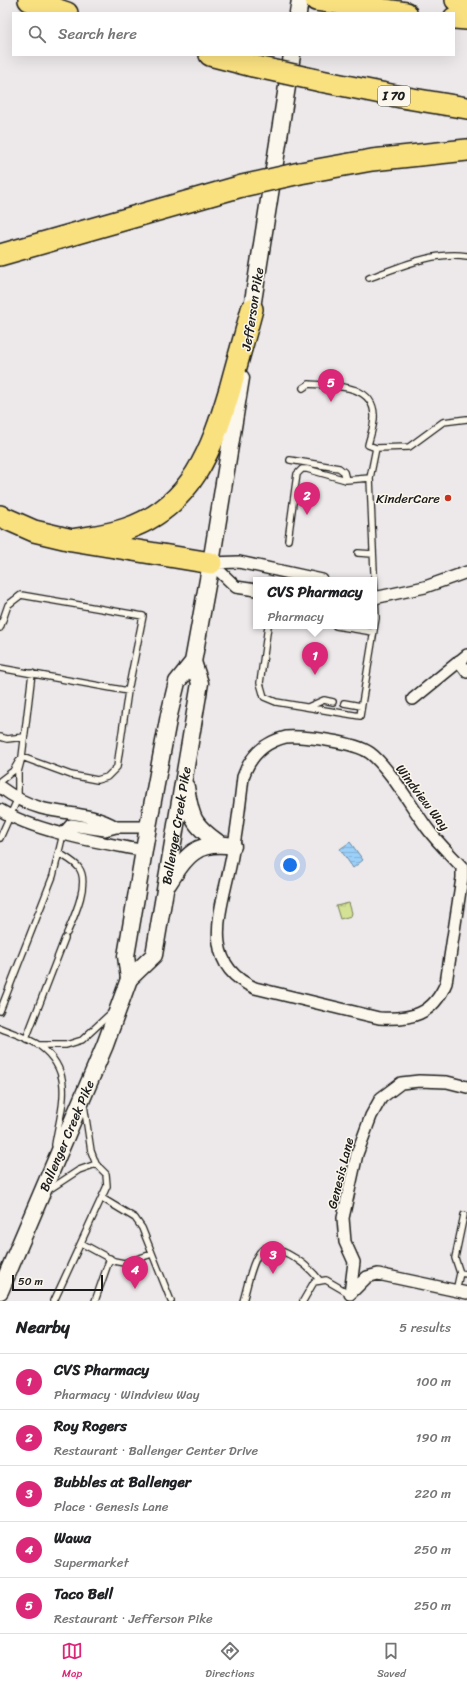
<!DOCTYPE html>
<meta charset="utf-8">
<style>
:root{--surface:#fff;--page:#f2f2f2;--text:#202124;--muted:#757577;--line:#e0e0e0;--accent:#db2777}
body{margin:0;font-family:Sriracha,sans-serif;background:var(--page);color:var(--text)}
.scale{position:absolute;left:12px;bottom:10px;width:91px;box-sizing:border-box;padding-left:4px;border:2px solid #1c1c1c;border-top:0;font-size:11px;line-height:14px;white-space:nowrap;color:#1c1c1c;-webkit-text-stroke:3px #fbf7ec;paint-order:stroke}
.you{position:absolute;left:290px;top:865px;width:14px;height:14px;margin:-10px;border:3px solid #fff;border-radius:50%;background:#1a73e8;box-shadow:0 0 0 6px #1a73e833}
.badge{display:grid;place-items:center;width:26px;height:26px;border-radius:50%;background:var(--accent);color:#fff;font-size:13px;font-weight:700}
.pin{position:absolute;translate:-50% -33px;filter:drop-shadow(0 1px 2px #0008)}
.pin::after{content:'';position:absolute;top:21px;width:14px;height:12px;background:inherit;clip-path:polygon(0 0,100% 0,50% 100%)}
.popup{position:absolute;left:253px;top:577px;width:124px;height:52px;box-sizing:border-box;display:grid;place-content:center;border-radius:0px;background:var(--surface);filter:drop-shadow(0 1px 3px #0005);font-size:13px;white-space:nowrap;color:var(--muted)}
.popup b{font-size:15px;color:var(--text)}
.popup::after{content:'';position:absolute;left:50%;top:100%;margin-left:-8px;border:8px solid transparent;border-top-color:var(--surface)}
.list{margin:0;padding:0;list-style:none}
h2{display:flex;justify-content:space-between;align-items:center;height:52px;margin:0;padding:0 16px;font-size:17px}
h2 small{font-size:13px;font-weight:400;color:var(--muted)}
.list li{display:grid;grid-template-columns:26px 1fr auto;gap:12px;align-items:center;box-sizing:border-box;height:56px;padding:0 16px;border-top:1px solid var(--line)}
.list b{display:block;font-size:15px;white-space:nowrap}
.list p{margin:0;font-size:13px;white-space:nowrap;color:var(--muted)}
.list em{font-size:13px;font-style:normal;color:var(--muted)}
.icon{flex:none;width:22px;height:22px;fill:none;stroke:currentColor;stroke-width:2;stroke-linecap:round;stroke-linejoin:round}
.map{position:relative;flex:none;width:467px;height:1301px;overflow:hidden}
.search{position:absolute;background:var(--surface);box-shadow:0 4px 16px #0002;left:12px;right:12px;top:12px;height:44px;display:flex;align-items:center;gap:10px;box-sizing:border-box;padding:0 14px;border-radius:0px;color:var(--muted);font-size:15px}
.sheet{height:332px;background:var(--surface)}
nav{display:flex;justify-content:space-around;align-items:center;box-sizing:border-box;height:56px;border-top:1px solid var(--line);background:var(--surface);font-size:11px;color:var(--muted)}
nav a{display:grid;justify-items:center;gap:2px}
nav .on{color:var(--accent)}
.map>svg:first-child{display:block}
</style>
<div class="map">
<svg width="467" height="1301" viewBox="0 0 467 1301">
<defs>
<pattern id="park-tufts" width="24" height="20" patternUnits="userSpaceOnUse"><rect width="24" height="20" fill="#d3e295"/><path d="M3 7l-1-3M5 7V3M7 7l1-3M15 17l-1-3M17 17v-4M19 17l1-3" fill="none" stroke="#b5c180"/></pattern>
<pattern id="water-rules" width="6" height="5" patternUnits="userSpaceOnUse"><rect width="6" height="5" fill="#9bd0f9"/><path d="M0 2.5h6" fill="none" stroke="#85b2d5"/></pattern>
</defs>
<rect width="100%" height="100%" fill="#ede9ea"/>
<filter id="ink" filterUnits="userSpaceOnUse"><feTurbulence type="fractalNoise" baseFrequency=".025" numOctaves="2"/><feDisplacementMap in="SourceGraphic" scale="8" xChannelSelector="R" yChannelSelector="G"/><feConvolveMatrix kernelMatrix="1 2 1 2 8 2 1 2 1" color-interpolation-filters="sRGB"/></filter>
<g filter="url(#ink)">
<path fill="url(#park-tufts)" stroke="#787f58" d="M349,903L352,913L351,916L340,919L336,906Z"/>
<path fill="url(#water-rules)" stroke="#6888a1" d="M350,842L363,860L353,868L340,849Z"/>
<g fill="none" stroke-linecap="round" stroke-linejoin="round">
<defs>
<path id="lane" d="M369,278C400,267 433,251 467,256
M303,388L309,384C332,386 373,383 374,415C375,424 370,436 368,445L376,448L409,447L443,422L467,419
M290,460L339,468L344,472L346,480
M288,540L297,474L302,469H307L346,480L370,478
M358,553L373,554
M268,626L260,683L264,697L276,702L360,716L376,618L370,478L376,448
M336,626L373,632
M0,628L8,605L21,595L143,616L128,691L0,668
M32,673L22,757L71,775L97,780L107,777L117,767L128,691
M344,703L361,706
M308,707L324,700L333,702
M0,737L7,739L24,737
M0,781L13,771L19,761
M0,838L18,798V772L22,757
M59,853C65,857 75,862 79,868C90,883 74,917 67,933
M0,1011L53,876L63,834
M0,1028C12,1033 29,1038 40,1046C76,1073 61,1108 55,1145
M26,1039L65,938
M40,1045H66L82,1040L111,1013
M47,1191L79,1170L96,1164L91,1151L84,1105
M102,1198L135,1218L142,1228L171,1301
M81,1243L114,1261L124,1263L152,1254
M460,1273L455,1258L464,1215
M456,1291L460,1273L467,1274
M54,1301L107,1186L106,1174L96,1164
M95,1301L110,1258
M243,1301C247,1289 253,1252 265,1248C285,1247 309,1266 320,1281
M303,1301L314,1282L326,1280L350,1294"/>
<path id="street" d="M211,563L239,562L322,580
M211,563L236,587L256,590
M374,598L425,587L467,572
M459,661L467,672
M413,699L467,655
M286,737C305,736 355,742 370,753C388,766 413,809 427,828C437,842 450,854 462,867V878L446,983C433,1015 411,1020 379,1018L255,988C196,963 224,903 232,856C237,830 240,804 243,777C250,756 265,742 286,737Z
M0,787C12,796 27,804 41,808C67,815 91,812 116,827
M0,810C38,833 101,842 145,851
M63,834L71,825L105,830L116,827H148
M467,1087L447,1082L419,1081L401,1083L381,1098L371,1116L357,1154L343,1218L345,1242L354,1262L350,1294L367,1277L378,1274L467,1293"/>
<g id="secondary">
<path d="M298,13L300,0"/>
<path d="M250,320L292,55"/>
<path d="M186,787C191,819 193,825 220,844"/>
<path d="M168,884C186,856 196,840 233,846"/>
<path id="s1" d="M129,979L154,955L200,683L193,662"/>
<path id="s2" d="M0,1291L105,1045L129,979L126,956L148,827L169,715L177,682L193,662L211,563L241,378"/>
</g>
<path id="highway" d="M29,0L67,13
M316,0L406,13
M456,0L467,3
M454,18L467,19
M210,55L253,66
M321,81L401,97L467,108
M300,173L372,160L467,150
M0,255L242,186
M0,516L34,531L72,540L211,563
M72,540C90,537 109,535 126,529C192,507 212,449 230,389C237,362 245,336 252,309"/>
</defs>
<use href="#lane" stroke="#1c1c1c" stroke-width="8"/>
<use href="#street" stroke="#1c1c1c" stroke-width="14"/>
<use href="#secondary" stroke="#1c1c1c" stroke-width="19"/>
<use href="#highway" stroke="#1c1c1c" stroke-width="24"/>
<use href="#lane" stroke="#fbf7ec" stroke-width="5.5"/>
<use href="#street" stroke="#fbf7ec" stroke-width="11"/>
<use href="#secondary" stroke="#fbf7ec" stroke-width="16"/>
<use href="#highway" stroke="#fae180" stroke-width="21"/>
<defs>
<path id="highway-bridge" d="M253,66L321,81
M242,186L300,173"/>
</defs>
<use href="#highway-bridge" stroke="#1c1c1c" stroke-width="24" stroke-linecap="butt"/>
<use href="#highway-bridge" stroke="#fae180" stroke-width="21"/>
</g>
</g>
<circle fill="#c8321e" stroke="#fbf7ec" stroke-width="1.5" cx="448" cy="498" r="4"/>
<g text-anchor="middle" stroke-width="3" stroke-linejoin="round" paint-order="stroke">
<rect fill="#fbf7ec" stroke="#5f5e5a" stroke-width="1" x="378" y="86" width="32" height="20" rx="3"/>
<g font-size="12" font-weight="bold" fill="#1c1c1c">
<text x="394" y="100">I 70</text>
</g>
<g font-size="13" fill="#1c1c1c" stroke="#fbf7ec">
<text transform="translate(252 309) rotate(-81)" y="5">Jefferson Pike</text>
<text transform="translate(423 797) rotate(53)" y="5">Windview Way</text>
<text dy="5" stroke="none"><textPath href="#s1" startOffset="166">Ballenger Creek Pike</textPath></text>
<text dy="5" stroke="none"><textPath href="#s2" startOffset="169">Ballenger Creek Pike</textPath></text>
<text transform="translate(340 1173) rotate(-76)" y="5">Genesis Lane</text>
</g>
<g font-size="13" fill="#1c1c1c" stroke="#fbf7ec" text-anchor="end">
<text x="440" y="503">KinderCare</text>
</g>
</g>
</svg>
<div class="scale">50 m</div>
<div class="you"></div>
<div class="pin badge" style="left:315px;top:675px">1</div>
<div class="popup"><b>CVS Pharmacy</b>Pharmacy</div>
<div class="pin badge" style="left:307px;top:515px">2</div>
<div class="pin badge" style="left:273px;top:1274px">3</div>
<div class="pin badge" style="left:135px;top:1289px">4</div>
<div class="pin badge" style="left:331px;top:402px">5</div>
<div class="search"><svg class="icon" aria-label="search" viewBox="0 0 24 24"><circle cx="10" cy="10" r="6"/><path d="M15 15l6 6"/></svg>Search here</div>
</div>
<section class="sheet">
<h2>Nearby<small>5 results</small></h2>
<ul class="list">
<li><span class="badge">1</span><div><b>CVS Pharmacy</b><p>Pharmacy · Windview Way</p></div><em>100 m</em></li>
<li><span class="badge">2</span><div><b>Roy Rogers</b><p>Restaurant · Ballenger Center Drive</p></div><em>190 m</em></li>
<li><span class="badge">3</span><div><b>Bubbles at Ballenger</b><p>Place · Genesis Lane</p></div><em>220 m</em></li>
<li><span class="badge">4</span><div><b>Wawa</b><p>Supermarket</p></div><em>250 m</em></li>
<li><span class="badge">5</span><div><b>Taco Bell</b><p>Restaurant · Jefferson Pike</p></div><em>250 m</em></li>
</ul>
</section>
<nav>
<a class="on"><svg class="icon" aria-label="map" viewBox="0 0 24 24"><path d="M3 6l6-2 6 2 6-2v14l-6 2-6-2-6 2zM9 4v14M15 6v14"/></svg>Map</a>
<a><svg class="icon" aria-label="directions" viewBox="0 0 24 24"><path d="M12 3l9 9-9 9-9-9zM9 14v-3h6M13 9l2 2-2 2"/></svg>Directions</a>
<a><svg class="icon" aria-label="saved" viewBox="0 0 24 24"><path d="M7 4h10v16l-5-4-5 4z"/></svg>Saved</a>
</nav>
